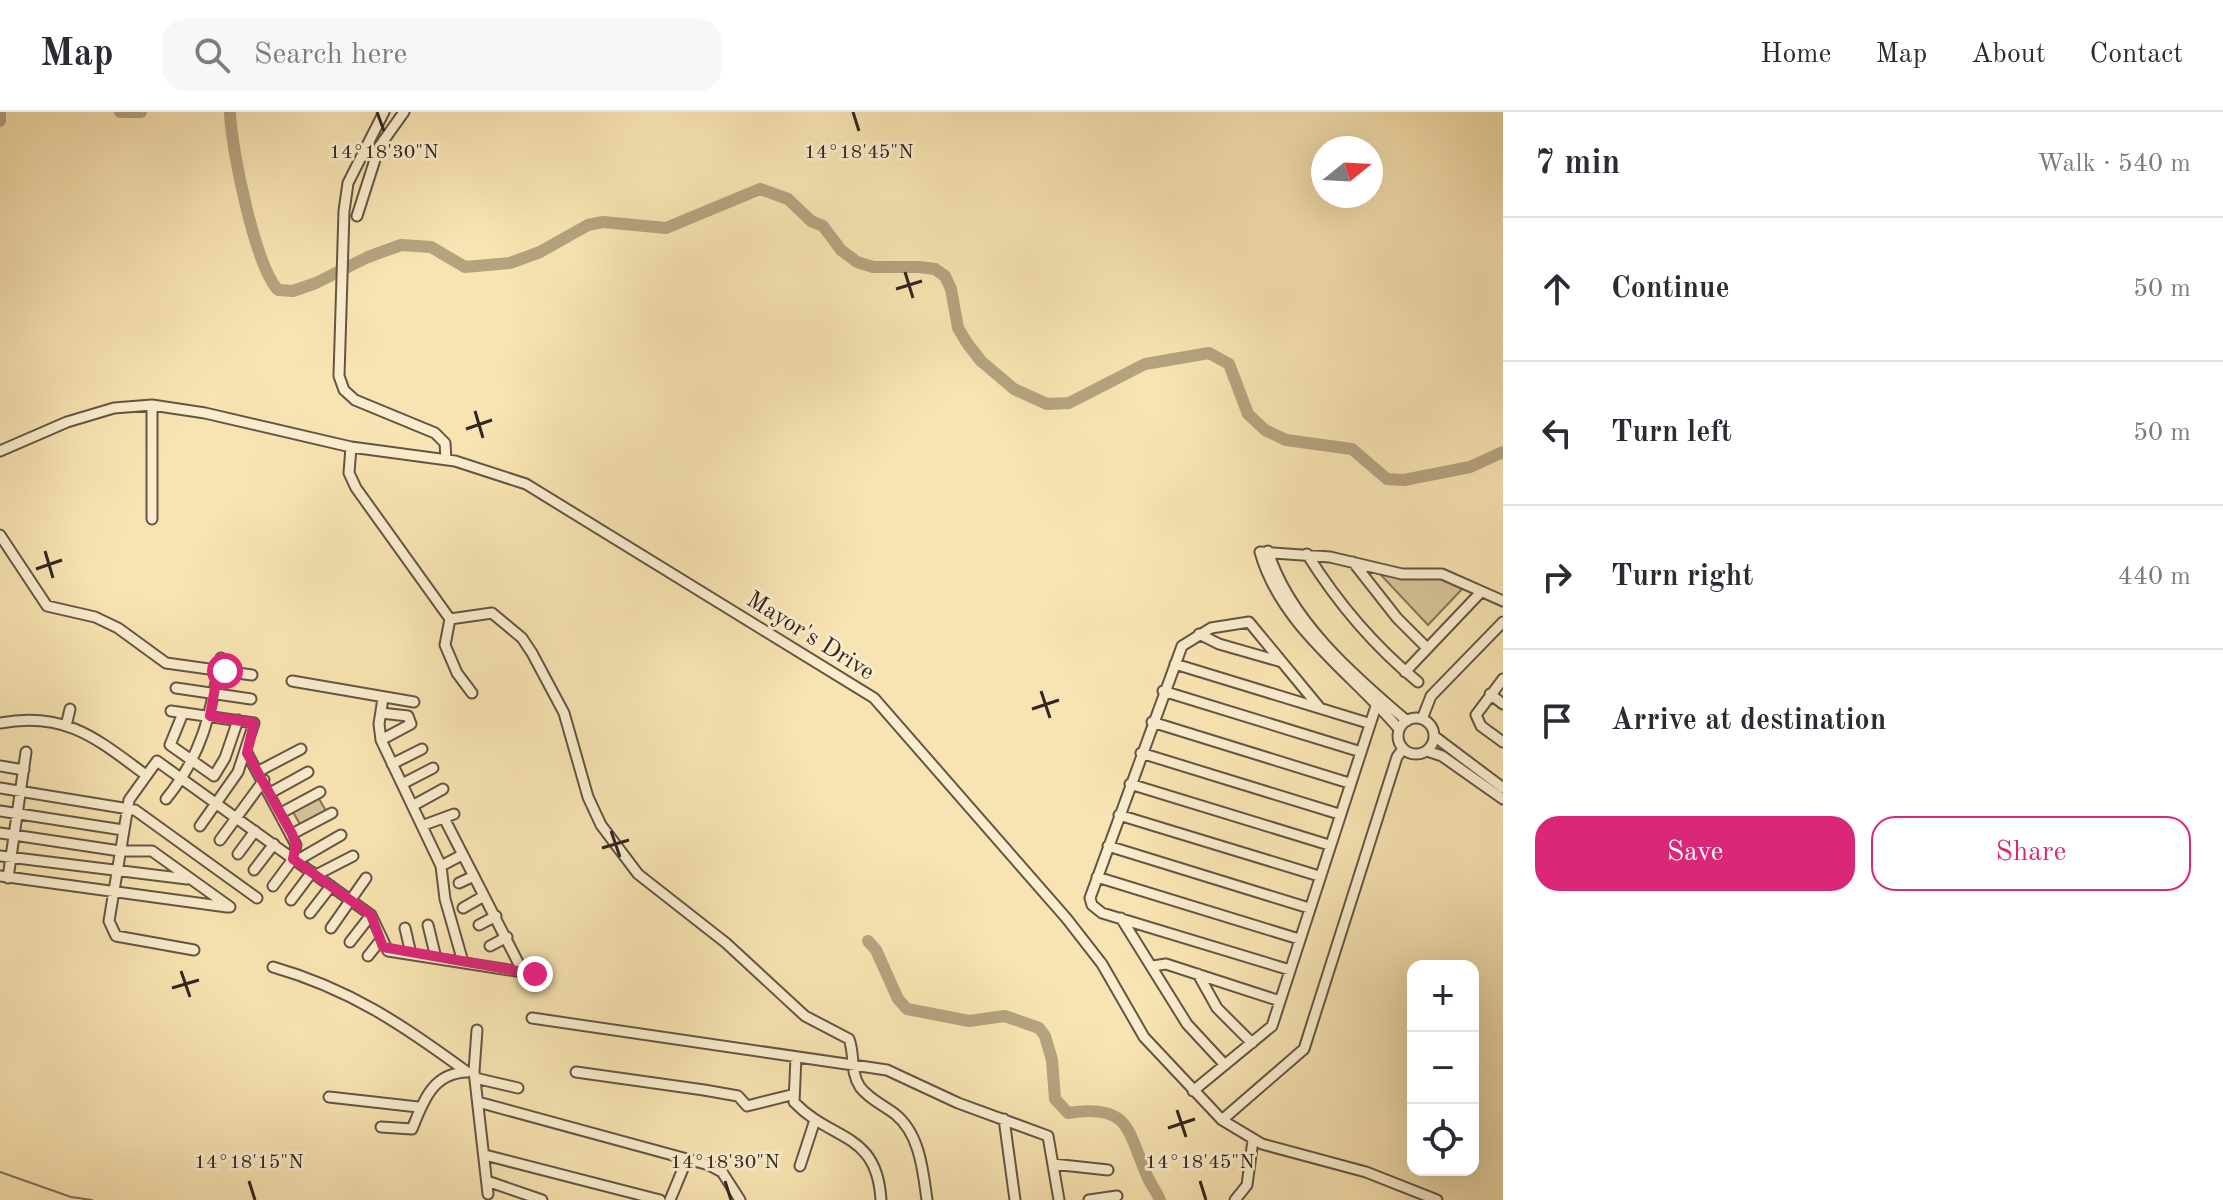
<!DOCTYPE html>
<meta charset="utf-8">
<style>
:root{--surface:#fff;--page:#f7f7f7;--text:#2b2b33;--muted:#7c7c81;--line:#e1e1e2;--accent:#db2777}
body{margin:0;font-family:"Old Standard TT",serif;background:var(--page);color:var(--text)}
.controls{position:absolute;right:24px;bottom:24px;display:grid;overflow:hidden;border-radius:16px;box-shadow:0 8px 32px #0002}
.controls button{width:72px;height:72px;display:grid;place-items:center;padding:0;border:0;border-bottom:2px solid var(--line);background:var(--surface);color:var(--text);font:40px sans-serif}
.compass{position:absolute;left:1311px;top:24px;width:72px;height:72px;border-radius:50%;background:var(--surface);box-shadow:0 8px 32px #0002;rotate:72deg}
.stop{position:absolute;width:24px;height:24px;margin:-18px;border:6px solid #db2777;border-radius:50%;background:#fff}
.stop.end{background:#db2777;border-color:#fff;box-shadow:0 2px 8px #0008}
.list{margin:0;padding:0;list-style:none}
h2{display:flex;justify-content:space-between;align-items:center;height:104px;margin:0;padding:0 32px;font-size:34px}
h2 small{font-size:26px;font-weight:400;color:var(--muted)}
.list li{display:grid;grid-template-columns:52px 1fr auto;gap:24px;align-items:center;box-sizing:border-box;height:144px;padding:0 32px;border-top:2px solid var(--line)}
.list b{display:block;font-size:30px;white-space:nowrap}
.list em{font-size:26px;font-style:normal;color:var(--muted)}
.actions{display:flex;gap:16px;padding:24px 32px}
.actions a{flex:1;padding:18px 0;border:2px solid var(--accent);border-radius:24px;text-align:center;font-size:28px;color:var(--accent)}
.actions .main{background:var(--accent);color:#fff}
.icon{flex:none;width:44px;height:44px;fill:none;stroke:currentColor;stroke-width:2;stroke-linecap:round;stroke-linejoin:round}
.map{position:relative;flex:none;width:1503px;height:1088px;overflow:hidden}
header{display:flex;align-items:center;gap:48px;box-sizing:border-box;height:112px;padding:0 40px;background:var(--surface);border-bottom:2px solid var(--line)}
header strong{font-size:38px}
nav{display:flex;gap:44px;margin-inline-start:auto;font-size:28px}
.search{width:560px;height:72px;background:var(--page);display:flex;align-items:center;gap:20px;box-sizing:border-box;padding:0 28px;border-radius:24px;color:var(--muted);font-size:30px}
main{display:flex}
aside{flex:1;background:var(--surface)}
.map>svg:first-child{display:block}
</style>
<header>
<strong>Map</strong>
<div class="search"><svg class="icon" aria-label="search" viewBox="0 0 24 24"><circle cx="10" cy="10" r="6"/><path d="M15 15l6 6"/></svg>Search here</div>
<nav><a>Home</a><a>Map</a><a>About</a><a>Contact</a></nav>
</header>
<main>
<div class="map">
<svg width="1503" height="1088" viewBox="0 0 1503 1088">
<rect width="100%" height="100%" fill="#f8e4b2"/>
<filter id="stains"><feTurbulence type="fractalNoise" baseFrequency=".0025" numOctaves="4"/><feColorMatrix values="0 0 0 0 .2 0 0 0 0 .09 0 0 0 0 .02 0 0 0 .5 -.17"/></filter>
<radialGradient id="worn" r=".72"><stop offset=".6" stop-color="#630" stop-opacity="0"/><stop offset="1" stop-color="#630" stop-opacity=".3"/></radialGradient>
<path fill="#d7c499" stroke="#85745c" stroke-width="2" d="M1379,461L1416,467L1441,464L1464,475L1428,513Z
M318,685L326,699L301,714L293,700Z"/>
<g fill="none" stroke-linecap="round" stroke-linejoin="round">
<path stroke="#81715a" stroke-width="2" d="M0,1060L71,1085L92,1088"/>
<path stroke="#b5a380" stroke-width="12" d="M120,0H141
M230,0C231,36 255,153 278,178L293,179L316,171L368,145L401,133L431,135L465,155L510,151L540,140L588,113L603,110L666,116L760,77L788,87L811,109L823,114L841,138L857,150L873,155H919L935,157L945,164L951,177L958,216L967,231L981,249L1014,277L1047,292L1069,291L1145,252L1209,241L1229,252L1248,302L1265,318L1286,328L1352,337L1387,367L1404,368L1470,355L1503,340
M0,9V0
M868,829L876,838L898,887L907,897L969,909L1005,904L1039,916L1045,924L1052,948L1055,987L1068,1001C1131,991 1127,1019 1148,1066C1151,1073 1157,1080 1160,1088"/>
<defs>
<path id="minor" d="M384,0L348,71L344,99L339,264L344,278L355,288L435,321L445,331L446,347
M357,104L379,35L404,0
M351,335L349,361L356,376L450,507L445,533L457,561L472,581
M0,339L67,310L114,296L152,293L205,301L351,335L455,349L526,372L874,586L1067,807L1102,852L1144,925L1222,1008L1262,1032L1366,1060L1437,1088
M152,407V293
M0,423L47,494L95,505L118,516L166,551L252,563
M1268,439C1289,508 1354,564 1407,609
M1307,442C1337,490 1374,534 1418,570
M1353,450L1397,506L1427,536
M450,507L492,501L522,526L532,541L564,601L588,685L601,713L638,762L726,831L805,904L849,927C855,943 850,960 860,975C869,987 883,993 895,1002C920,1022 923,1059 927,1088
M1199,522L1219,532L1282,550
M1175,552L1368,611
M1405,560L1481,480
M1503,567L1476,603L1481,614L1503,630
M292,569L414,590
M176,576L251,587
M1163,579L1358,639
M1490,582L1503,592
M383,586L379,612L381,628L441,754L445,787L463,850
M171,599L254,611L238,660L200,714
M183,601L170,633L214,664L225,646L238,608
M381,601L408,604L411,612L381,628
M1398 624a18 18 0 1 1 36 0a18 18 0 1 1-36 0Z
M1422,607L1431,584L1503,510
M1152,610L1349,671
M0,611C66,599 97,627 146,663
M66,614L70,597
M1399,617C1352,561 1281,515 1260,440L1330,445L1402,462H1442L1503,489
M1434,624L1503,676
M1427,639L1442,644L1503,687
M247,641L296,733L293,747L273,774
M1141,641L1339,702
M392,652L422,637
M0,654L24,658
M259,659L301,637
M402,672L433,656
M1130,672L1329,733
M0,676L135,698L257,786
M270,681L308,660
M166,687C203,642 210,602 221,546
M414,693L443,677
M0,699L123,718
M281,701L320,680
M1119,703L1319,764
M444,706L523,860
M424,713L454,702
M0,721L120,739H152L230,795
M292,722L332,701
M220,728L264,668
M1108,734L1309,796
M238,742L255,719
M0,744L187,767
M296,749L341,723
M441,754L462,743
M254,758L274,732
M316,763L353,744
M0,764L227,795
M1097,765L1299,827
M8,766L26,640
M459,771L474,764
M291,788L312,760
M463,796L484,784
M310,801L331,774
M1121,806L1187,912L1225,953
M428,813L436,846
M479,813L496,804
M331,816L366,766
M405,816L411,842
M350,830L371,803
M490,834L507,825
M194,838L116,824L109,809L129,688L157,649L371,803L388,839L535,862
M368,844L380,829
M1153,854L1166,852L1280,889
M273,855C350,877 403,913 467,960
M1290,858L1102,801L1092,793L1090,786L1182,534L1211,516L1249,510L1320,596
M1198,862L1217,896L1252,931
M532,906L887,958L958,991L1048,1024L1059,1088
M477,918L474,959L488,1082
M796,945L794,990C832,1030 877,1019 881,1088
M576,960L704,978L738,984L747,994L791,983
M475,966L518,976
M1193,979L1272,914L1379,585
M329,985L418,995
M478,990L709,1053L722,1060L740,1088
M1004,1007L1015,1088
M1222,1008L1304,937L1397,645L1403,637
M381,1015L412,1017C423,990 432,961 467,960
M485,1043L660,1088
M1053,1052L1108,1058
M800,1054L815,1008
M487,1069L542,1088
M670,1088L687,1047
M1089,1088L1117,1084
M1235,1088L1247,1073L1253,1028"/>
</defs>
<use href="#minor" stroke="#645544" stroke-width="13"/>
<use href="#minor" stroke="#faedcd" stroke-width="9"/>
</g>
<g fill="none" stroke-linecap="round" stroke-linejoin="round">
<path stroke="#db2777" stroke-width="10" d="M225,559H218L210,604L254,611L247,641L292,722L296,733L293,747L371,803L383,835L535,862"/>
</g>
<path fill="none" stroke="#332520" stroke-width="3" d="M377,0L384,19M853,0L859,19M905,160L913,186M896,177L922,169M475,299L483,326M466,317L492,308M45,439L53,466M36,457L62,448M1041,579L1050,606M1032,597L1059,588M611,719L620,745M602,736L629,728M181,859L190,885M172,876L199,868M1177,998L1186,1025M1168,1016L1195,1007M249,1069L255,1088M725,1069L731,1088M1200,1069L1206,1088"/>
<g text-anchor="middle" stroke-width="6" stroke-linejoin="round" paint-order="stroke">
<g font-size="24" fill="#332520" stroke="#faedcd">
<text transform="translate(811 523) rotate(32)" y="8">Mayor's Drive</text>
</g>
</g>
<g font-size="20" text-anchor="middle" fill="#332520" stroke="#faedcd" stroke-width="6" stroke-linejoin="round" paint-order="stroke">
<text x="384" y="46">14°18'30"N</text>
<text x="859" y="46">14°18'45"N</text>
<text x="249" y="1056">14°18'15"N</text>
<text x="725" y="1056">14°18'30"N</text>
<text x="1200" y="1056">14°18'45"N</text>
</g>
<rect width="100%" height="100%" filter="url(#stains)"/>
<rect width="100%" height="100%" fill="url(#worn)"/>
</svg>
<div class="controls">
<button>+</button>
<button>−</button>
<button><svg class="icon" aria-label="locate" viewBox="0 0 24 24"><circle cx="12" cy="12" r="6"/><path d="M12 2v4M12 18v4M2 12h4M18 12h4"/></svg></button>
</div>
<svg class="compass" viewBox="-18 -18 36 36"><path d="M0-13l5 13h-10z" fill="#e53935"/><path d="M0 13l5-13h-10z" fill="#7c7c81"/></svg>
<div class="stop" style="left:225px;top:559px"></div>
<div class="stop end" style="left:535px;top:862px"></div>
</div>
<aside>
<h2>7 min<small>Walk · 540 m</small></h2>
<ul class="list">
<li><svg class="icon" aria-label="ahead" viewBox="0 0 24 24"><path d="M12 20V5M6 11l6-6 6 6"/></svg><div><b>Continue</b></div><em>50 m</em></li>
<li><svg class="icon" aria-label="left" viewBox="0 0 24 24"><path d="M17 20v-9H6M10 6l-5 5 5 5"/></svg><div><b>Turn left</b></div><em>50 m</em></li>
<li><svg class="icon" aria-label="right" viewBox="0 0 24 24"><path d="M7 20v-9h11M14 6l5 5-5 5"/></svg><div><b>Turn right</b></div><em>440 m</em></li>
<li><svg class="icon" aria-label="arrive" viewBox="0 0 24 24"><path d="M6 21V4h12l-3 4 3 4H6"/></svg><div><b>Arrive at destination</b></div></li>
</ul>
<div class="actions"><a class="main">Save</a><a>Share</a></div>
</aside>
</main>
